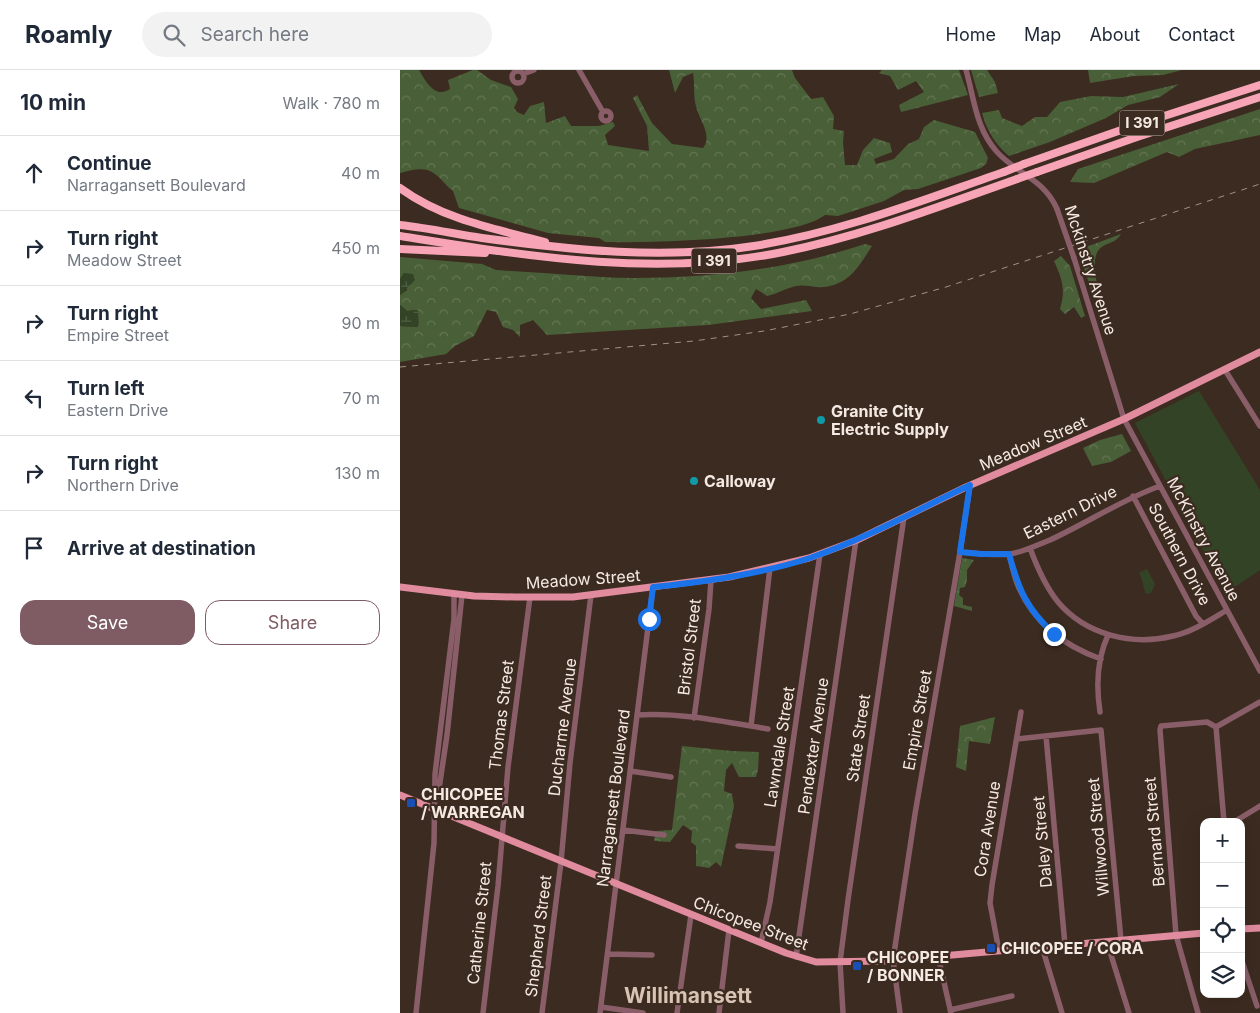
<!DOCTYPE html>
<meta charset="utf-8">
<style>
:root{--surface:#fff;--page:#f2f2f3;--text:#1f2937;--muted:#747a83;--line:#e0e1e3;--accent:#7f5c63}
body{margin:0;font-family:Inter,sans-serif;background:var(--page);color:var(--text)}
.controls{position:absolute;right:15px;bottom:15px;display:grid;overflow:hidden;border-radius:10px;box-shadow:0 5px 20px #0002}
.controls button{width:45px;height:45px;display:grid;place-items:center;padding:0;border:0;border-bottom:1px solid var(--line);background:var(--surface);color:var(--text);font:25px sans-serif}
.stop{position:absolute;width:15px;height:15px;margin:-11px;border:4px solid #1a73e8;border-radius:50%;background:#fff}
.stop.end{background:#1a73e8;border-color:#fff;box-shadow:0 1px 5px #0008}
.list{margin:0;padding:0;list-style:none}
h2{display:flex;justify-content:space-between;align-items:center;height:65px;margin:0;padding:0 20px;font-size:21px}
h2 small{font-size:16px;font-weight:400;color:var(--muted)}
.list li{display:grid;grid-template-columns:32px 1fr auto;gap:15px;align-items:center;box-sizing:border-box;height:75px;padding:0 20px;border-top:1px solid var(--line)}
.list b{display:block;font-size:19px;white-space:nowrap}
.list p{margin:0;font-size:16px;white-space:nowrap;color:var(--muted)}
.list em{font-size:16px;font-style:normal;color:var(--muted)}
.actions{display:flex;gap:10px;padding:15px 20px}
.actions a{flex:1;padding:11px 0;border:1px solid var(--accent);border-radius:15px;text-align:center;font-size:18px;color:var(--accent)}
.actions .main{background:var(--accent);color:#fff}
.icon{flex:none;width:28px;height:28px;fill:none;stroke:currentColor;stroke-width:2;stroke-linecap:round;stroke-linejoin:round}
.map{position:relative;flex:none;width:860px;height:943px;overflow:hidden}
header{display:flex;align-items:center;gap:30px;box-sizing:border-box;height:70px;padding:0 25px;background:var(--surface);border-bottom:1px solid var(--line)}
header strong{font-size:24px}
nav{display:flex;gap:28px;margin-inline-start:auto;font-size:18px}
.search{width:350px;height:45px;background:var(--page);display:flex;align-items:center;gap:12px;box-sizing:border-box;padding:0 18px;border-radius:28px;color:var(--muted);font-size:19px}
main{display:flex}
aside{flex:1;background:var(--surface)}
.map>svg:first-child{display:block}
</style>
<header>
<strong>Roamly</strong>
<div class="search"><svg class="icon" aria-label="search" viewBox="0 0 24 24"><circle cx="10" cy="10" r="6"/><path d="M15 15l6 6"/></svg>Search here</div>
<nav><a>Home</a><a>Map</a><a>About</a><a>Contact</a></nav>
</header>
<main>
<aside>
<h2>10 min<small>Walk · 780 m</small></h2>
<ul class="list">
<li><svg class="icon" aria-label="ahead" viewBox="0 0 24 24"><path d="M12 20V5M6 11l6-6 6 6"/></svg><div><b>Continue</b><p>Narragansett Boulevard</p></div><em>40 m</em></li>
<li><svg class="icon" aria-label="right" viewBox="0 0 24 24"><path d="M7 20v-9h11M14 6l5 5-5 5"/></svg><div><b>Turn right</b><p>Meadow Street</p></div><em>450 m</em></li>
<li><svg class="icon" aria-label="right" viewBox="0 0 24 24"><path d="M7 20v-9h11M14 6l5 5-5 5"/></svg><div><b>Turn right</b><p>Empire Street</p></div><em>90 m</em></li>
<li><svg class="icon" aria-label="left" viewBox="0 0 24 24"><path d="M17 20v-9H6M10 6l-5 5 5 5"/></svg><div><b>Turn left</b><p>Eastern Drive</p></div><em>70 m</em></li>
<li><svg class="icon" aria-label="right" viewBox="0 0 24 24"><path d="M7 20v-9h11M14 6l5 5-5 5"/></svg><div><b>Turn right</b><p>Northern Drive</p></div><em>130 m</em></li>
<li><svg class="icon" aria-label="arrive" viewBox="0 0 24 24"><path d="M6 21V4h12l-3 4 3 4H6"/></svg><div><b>Arrive at destination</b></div></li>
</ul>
<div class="actions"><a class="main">Save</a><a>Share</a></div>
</aside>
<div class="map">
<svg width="860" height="943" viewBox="0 0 860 943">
<defs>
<pattern id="forest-crowns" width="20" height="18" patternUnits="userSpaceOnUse" patternTransform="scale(1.25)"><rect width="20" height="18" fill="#495f37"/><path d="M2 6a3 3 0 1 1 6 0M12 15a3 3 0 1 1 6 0" fill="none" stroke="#647654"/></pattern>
<pattern id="wetland-marsh" width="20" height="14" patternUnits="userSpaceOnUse" patternTransform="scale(1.25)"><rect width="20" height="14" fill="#334426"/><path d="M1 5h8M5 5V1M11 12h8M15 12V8" fill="none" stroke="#515f45"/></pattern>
</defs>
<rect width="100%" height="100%" fill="#3c2b20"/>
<path fill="url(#forest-crowns)" d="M0,0H19C26,12 35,29 50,19L48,10L73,0H77L91,10L111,17L118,29L114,38L117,42L124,45L130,36L144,32L146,53L165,46L171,56H199L213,52L215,56L205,65L208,75L249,81L247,56L233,28L237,25L252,53L272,74L303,78C313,65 299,50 296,36C293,26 295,14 293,3L283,7L275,23L269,0H392L395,8L411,29L423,27L434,46L433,59L444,61L443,72L445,95H457L463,80L474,68L490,73L492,82L474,89L476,94L494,89L508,74L519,69L524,57L534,50L575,62L588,88L586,94L581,98L518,119L504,120L484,131L438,146L425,145C392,170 250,173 205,172L199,168L148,163L59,138L53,121C46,116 42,109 35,104C25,96 11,100 0,103Z
M482,0H559L568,25L501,42L499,35L524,22L516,11L498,20L490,6L479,3Z
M571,0H587L595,12L598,23L579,27Z
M688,0H782L763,5L734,6L690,13Z
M779,14L760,27L728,35L706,48L650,72L609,86C595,74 587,61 582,43L599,40L602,48L622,56L635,47H647L660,32L691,26L723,27Z
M860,39V65L795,79L779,87L767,82L694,113L670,112L678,99Z
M721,164C717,171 712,172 705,175C689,182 696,206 698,220L692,222L678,180Z
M465,174L472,176C459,196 450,214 424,217C415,218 405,214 396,216C386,218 377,224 367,226L356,219L351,228L361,239L406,230L412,241L308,255L147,265L133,250L120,255V267L113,260L103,257L96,242L87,240L74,266L55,276L46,284L0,292V256L18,257V240L7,241L0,235V225L7,220L4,203L0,209V187L82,194L96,200C126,202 157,204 187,206C202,207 217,208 233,208C311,208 390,199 465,174Z
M661,186L670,196L685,246L681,248L674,237L665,244L660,239C666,219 662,209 654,191Z
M722,364L731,381L711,392L692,396L683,378L700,370Z
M562,488L574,490L567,500V510L565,517L560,518L559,525L563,528V535L572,537V541L554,536Z
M595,647L590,674L569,671L566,701L556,697L560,656Z
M282,676L332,681L359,682L358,700L356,707H339L332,693L326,700L324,721L332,724L334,736L321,797L316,792L309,798L296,796V776L291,772L292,761L283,755L270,772L254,771L256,761L272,760Z"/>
<path fill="url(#wetland-marsh)" d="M4,203L13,204L15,210L0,225V209Z
M0,235L7,241L18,240L19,257L0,256Z"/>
<path fill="#334426" d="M799,321L860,420V500L826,523L735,353Z
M747,499L755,514L751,523L746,524C743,517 743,510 739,503Z"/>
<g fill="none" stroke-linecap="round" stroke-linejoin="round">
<path stroke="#895e68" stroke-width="5.5" d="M179,0L203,42
M566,0C574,28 576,59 597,82C617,104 644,109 657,139
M112 7a6 6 0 1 1 12 0a6 6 0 1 1-12 0Z
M123,4L134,0
M201 46a5 5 0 1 1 10 0a5 5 0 1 1-10 0Z
M674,188L724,349L860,601
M825,300L860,356
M733,426L796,546L803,554
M630,478C637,497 645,516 658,532C686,565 732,576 773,566C792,562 810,550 827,540
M560,482C577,483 593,486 610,484C624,482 637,475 650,470C687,453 721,430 760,416
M609,484C612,495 614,508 619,518C635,553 664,576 701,589
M700,642C696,616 697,589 708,565
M237,645C280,642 326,652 368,659
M294,648L309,539L311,510
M351,656L370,498
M816,657L824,752
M646,666L665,875
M617,669L701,660L721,870
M230,701L271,707
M38,726L47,665L62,525
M834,752L860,736
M223,760L264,765
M338,776L377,779
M707,872L729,943
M361,873L370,832L420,484
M642,877L662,943
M599,881L590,833L592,815L621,642
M208,884L252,885
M538,886L551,943
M396,887L456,470
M841,888L857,936
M201,937L243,943
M550,940L612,926
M16,943L34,773L35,704L54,549V524
M83,943L98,816L108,697L130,527
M142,943L161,792L170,693L191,525
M200,943L253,517
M277,943L291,845
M319,943L329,860
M443,943L440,892L448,830L504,447
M500,943L493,890L515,744L560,482L570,415
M798,943L776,865L760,660L761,656L807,652L816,657L860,632"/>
<path stroke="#e18b9f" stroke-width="7" d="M0,517L74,526L115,527H173L329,507L409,488L457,470L566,417L724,349L860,282
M0,725L386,883L416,892L484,891L804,863
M841,859L860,858"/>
<path stroke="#f8a4b7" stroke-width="8" d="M624,94L727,58L860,15
M637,102L737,67L860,27
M0,118C42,149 95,159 145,172
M0,155C28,158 55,164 82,168C172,180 264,190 354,176C442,162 520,131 604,102
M0,166C127,186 255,208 383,182C463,166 540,136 617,109
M0,179L85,183"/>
<path stroke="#a09289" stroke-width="1" stroke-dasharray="6 6" stroke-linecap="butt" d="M0,297L294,271L364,261L450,244L546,217L860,114"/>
<path stroke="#895e68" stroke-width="5.5" d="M657,139L674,188"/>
<path stroke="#f8a4b7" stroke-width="8" d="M604,102L624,94
M617,109L637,102"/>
</g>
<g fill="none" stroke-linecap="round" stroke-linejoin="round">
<path stroke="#1a73e8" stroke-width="6" d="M249,549L253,517C304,512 361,504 410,488C465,469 517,440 570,415L560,482L581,484H609C619,520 626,538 654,564"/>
</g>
<g fill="#0f9aa8" stroke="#3c2b20" stroke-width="2">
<circle cx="421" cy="350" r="5"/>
<circle cx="294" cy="411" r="5"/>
</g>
<g fill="#1a4fb4" stroke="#3c2b20" stroke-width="2">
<rect x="6" y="728" width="10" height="10" rx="2.5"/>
<rect x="586" y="873" width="10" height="10" rx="2.5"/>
<rect x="452" y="891" width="10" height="10" rx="2.5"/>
</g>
<g text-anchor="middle" stroke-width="4.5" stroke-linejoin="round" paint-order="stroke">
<g fill="#3c2b20" stroke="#beb1a8" stroke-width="1">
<rect x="719.5" y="40.5" width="45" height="25" rx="4"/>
<rect x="291.5" y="178.5" width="45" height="25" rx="4"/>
</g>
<g font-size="15" font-weight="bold" fill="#f5eae3">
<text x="742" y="58">I 391</text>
<text x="314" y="196">I 391</text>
</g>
<g font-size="16" fill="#f5eae3" stroke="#3c2b20">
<text transform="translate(691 200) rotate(72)" y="6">Mckinstry Avenue</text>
<text transform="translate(633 373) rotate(-23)" y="6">Meadow Street</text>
<text transform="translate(670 442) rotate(-26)" y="6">Eastern Drive</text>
<text transform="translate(804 469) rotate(62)" y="6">McKinstry Avenue</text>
<text transform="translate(780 484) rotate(62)" y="6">Southern Drive</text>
<text transform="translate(183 509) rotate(-4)" y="6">Meadow Street</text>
<text transform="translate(289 577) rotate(-83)" y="6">Bristol Street</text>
<text transform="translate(101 645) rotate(-83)" y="6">Thomas Street</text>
<text transform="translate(517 650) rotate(-80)" y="6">Empire Street</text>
<text transform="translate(162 657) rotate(-83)" y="6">Ducharme Avenue</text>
<text transform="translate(458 668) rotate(-82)" y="6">State Street</text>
<text transform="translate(413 676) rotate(-82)" y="6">Pendexter Avenue</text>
<text transform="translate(379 677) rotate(-81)" y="6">Lawndale Street</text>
<text transform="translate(213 728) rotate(-83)" y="6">Narragansett Boulevard</text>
<text transform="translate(587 759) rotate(-81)" y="6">Cora Avenue</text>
<text transform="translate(754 762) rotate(-95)" y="6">Bernard Street</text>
<text transform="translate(698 767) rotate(-95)" y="6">Willwood Street</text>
<text transform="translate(642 772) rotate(-95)" y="6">Daley Street</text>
<text transform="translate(79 853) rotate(-84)" y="6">Catherine Street</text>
<text transform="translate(351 853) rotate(21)" y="6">Chicopee Street</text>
<text transform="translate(138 866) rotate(-83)" y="6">Shepherd Street</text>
</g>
<g font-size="16" font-weight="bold" fill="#f5eae3" stroke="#3c2b20" text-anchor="start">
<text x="431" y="347">Granite City<tspan x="431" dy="18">Electric Supply</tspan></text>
<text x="304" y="417">Calloway</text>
<text x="21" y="730">CHICOPEE<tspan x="21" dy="18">/ WARREGAN</tspan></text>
<text x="601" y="884">CHICOPEE / CORA</text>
<text x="467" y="893">CHICOPEE<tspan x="467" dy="18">/ BONNER</tspan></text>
</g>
<g font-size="21" font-weight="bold" fill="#d8c3b5" stroke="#3c2b20">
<text x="288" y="933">Willimansett</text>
</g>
</g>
</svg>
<div class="controls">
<button>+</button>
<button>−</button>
<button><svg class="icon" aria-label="locate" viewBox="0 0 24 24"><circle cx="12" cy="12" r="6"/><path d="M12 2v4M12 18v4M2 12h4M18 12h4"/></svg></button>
<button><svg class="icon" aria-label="layers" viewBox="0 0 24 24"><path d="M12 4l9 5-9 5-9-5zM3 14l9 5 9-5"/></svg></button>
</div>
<div class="stop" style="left:249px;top:549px"></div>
<div class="stop end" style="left:654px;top:564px"></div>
</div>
</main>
